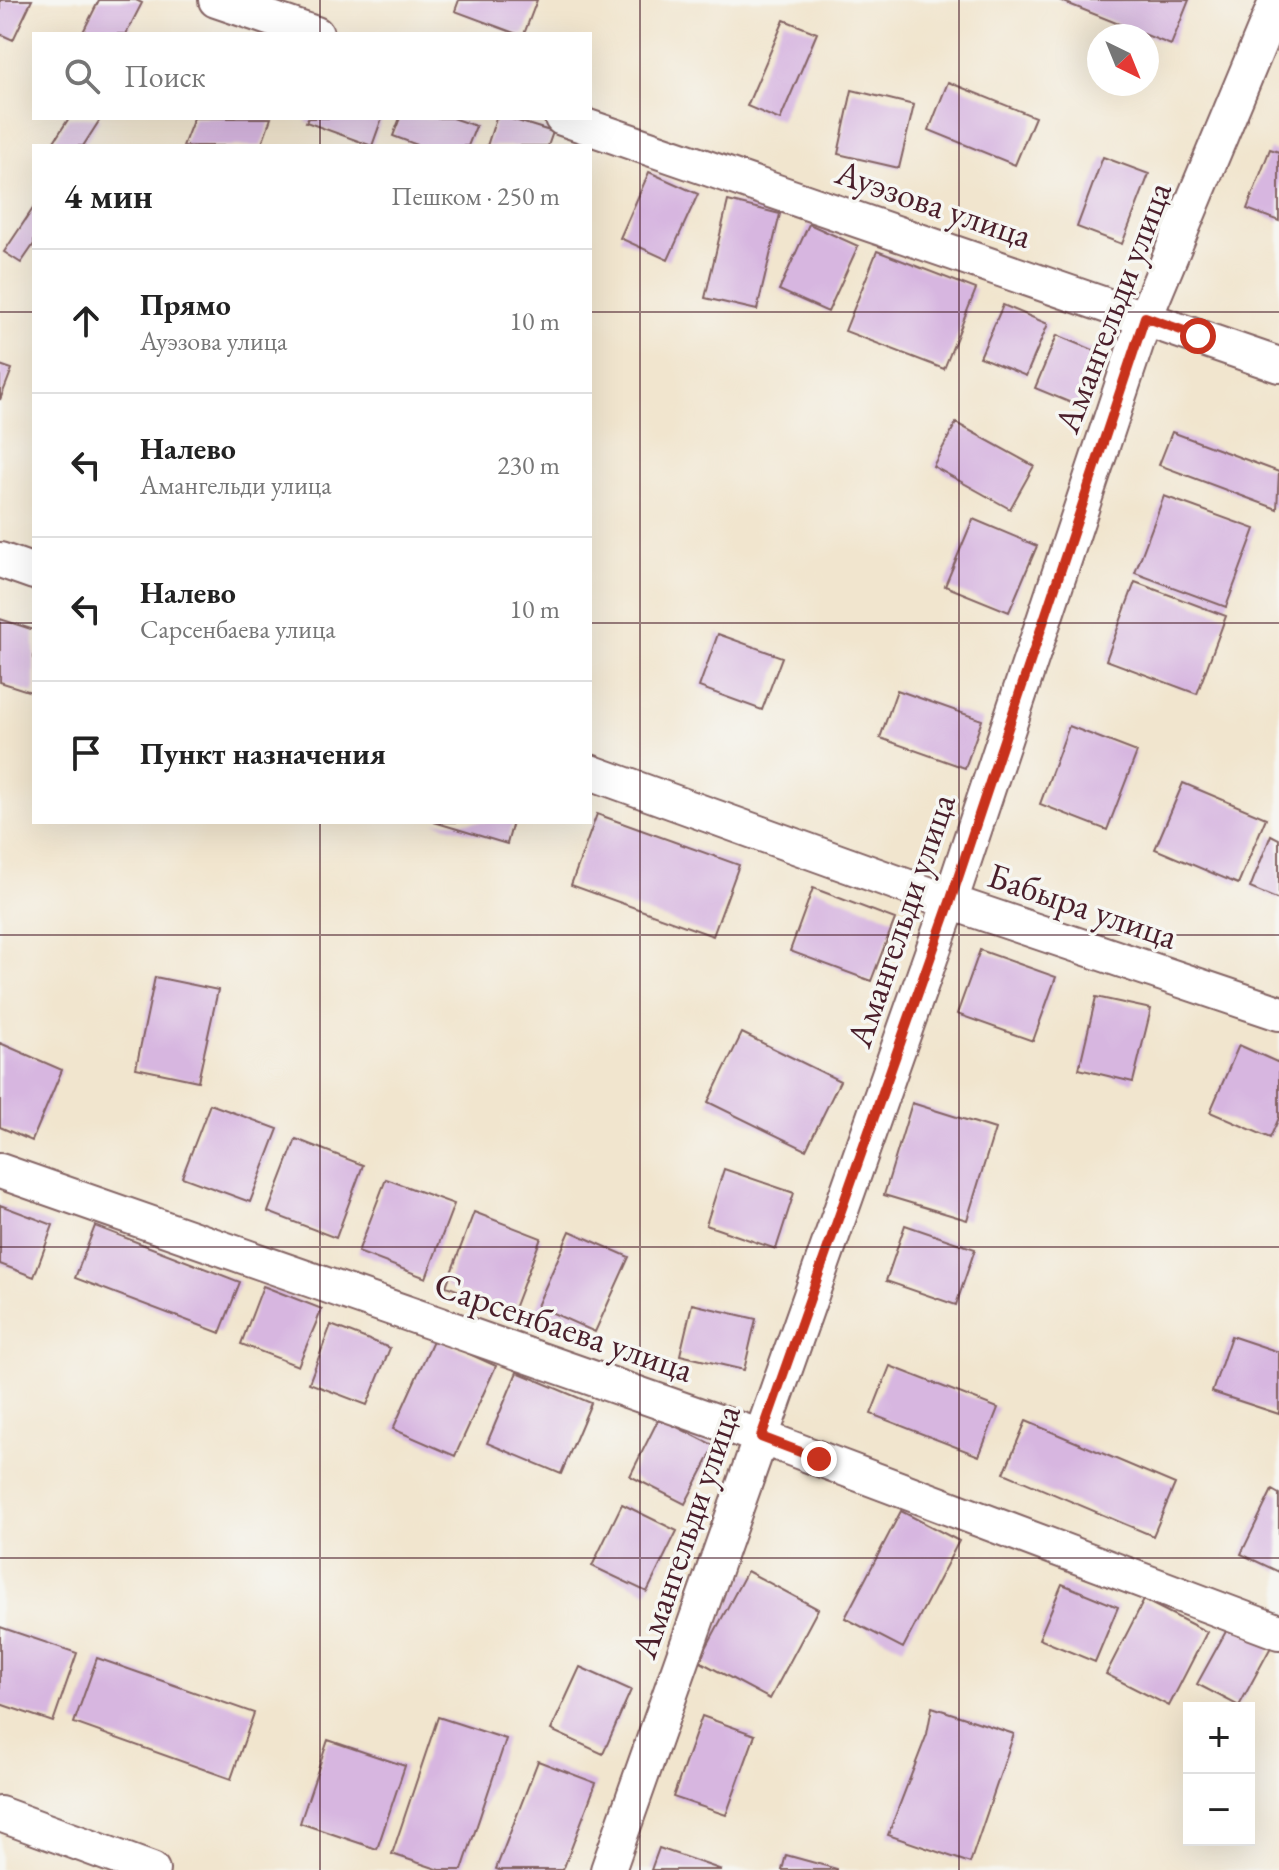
<!DOCTYPE html>
<html lang="ru">
<meta charset="utf-8">
<style>
:root{--surface:#fff;--page:#f2f2f2;--text:#222;--muted:#767676;--line:#e0e0e0}
body{margin:0;font-family:"EB Garamond",serif;background:var(--page);color:var(--text)}
.controls{position:absolute;right:24px;bottom:24px;display:grid;overflow:hidden;border-radius:0px;box-shadow:0 8px 32px #0002}
.controls button{width:72px;height:72px;display:grid;place-items:center;padding:0;border:0;border-bottom:2px solid var(--line);background:var(--surface);color:var(--text);font:40px sans-serif}
.compass{position:absolute;left:1087px;top:24px;width:72px;height:72px;border-radius:50%;background:var(--surface);box-shadow:0 8px 32px #0002;rotate:137deg}
.stop{position:absolute;width:24px;height:24px;margin:-18px;border:6px solid #c8321e;border-radius:50%;background:#fff}
.stop.end{background:#c8321e;border-color:#fff;box-shadow:0 2px 8px #0008}
.list{margin:0;padding:0;list-style:none}
h2{display:flex;justify-content:space-between;align-items:center;height:104px;margin:0;padding:0 32px;font-size:34px}
h2 small{font-size:26px;font-weight:400;color:var(--muted)}
.list li{display:grid;grid-template-columns:52px 1fr auto;gap:24px;align-items:center;box-sizing:border-box;height:144px;padding:0 32px;border-top:2px solid var(--line)}
.list b{display:block;font-size:30px;white-space:nowrap}
.list p{margin:0;font-size:26px;white-space:nowrap;color:var(--muted)}
.list em{font-size:26px;font-style:normal;color:var(--muted)}
.icon{flex:none;width:44px;height:44px;fill:none;stroke:currentColor;stroke-width:2;stroke-linecap:round;stroke-linejoin:round}
.map{position:relative;flex:none;width:1279px;height:1870px;overflow:hidden}
.search{position:absolute;background:var(--surface);box-shadow:0 8px 32px #0002;left:32px;top:32px;width:560px;height:88px;display:flex;align-items:center;gap:20px;box-sizing:border-box;padding:0 28px;border-radius:0px;color:var(--muted);font-size:30px}
.panel{position:absolute;background:var(--surface);box-shadow:0 8px 32px #0002;left:32px;top:144px;width:560px;height:680px;border-radius:0px}
.map>svg:first-child{display:block}
</style>
<div class="map">
<svg width="1279" height="1870" viewBox="0 0 1279 1870">
<rect width="100%" height="100%" fill="#f6f6f2"/>
<filter id="ink" filterUnits="userSpaceOnUse"><feTurbulence type="fractalNoise" baseFrequency=".0125" numOctaves="2"/><feDisplacementMap in="SourceGraphic" scale="16" xChannelSelector="R" yChannelSelector="G"/><feConvolveMatrix kernelMatrix="1 2 1 2 8 2 1 2 1" color-interpolation-filters="sRGB"/></filter>
<filter id="wash" filterUnits="userSpaceOnUse"><feTurbulence type="fractalNoise" baseFrequency=".006" numOctaves="4" result="noise"/><feDisplacementMap in="SourceGraphic" scale="32" xChannelSelector="R" yChannelSelector="G"/><feGaussianBlur stdDeviation="1.8" result="paint"/><feColorMatrix in="noise" values="0 0 0 0 0 0 0 0 0 0 0 0 0 0 0 0 0 1.4 0 .05"/><feComposite in="paint" operator="in"/></filter>
<g filter="url(#wash)">
<rect width="100%" height="100%" fill="#f1e5ce"/>
<g id="blocks">
<path fill="#d7b6e0" d="M0,0H32L13,40L0,34Z
M99,0H136L142,3L126,34H82Z
M459,0H537L524,34H517L455,11Z
M1059,0H1189L1171,45Z
M784,20L817,33L780,120L747,106Z
M948,82L1035,117L1015,165L929,130Z
M852,90L914,105L899,168L838,154Z
M69,118H101L83,146H51Z
M194,118H271L261,146H183Z
M308,118H382L372,146L306,122Z
M400,118H452L476,126L468,146H420L393,136Z
M496,118H508L553,132L548,146H487Z
M1270,149L1279,152V221L1247,209Z
M1103,157L1149,174L1122,244L1077,227Z
M649,172L698,194L668,260L620,238Z
M728,201L780,214L757,310L705,298Z
M34,207V244L21,263L4,252Z
M809,224L858,246L828,312L779,290Z
M877,251L976,289L944,369L845,331Z
M1003,305L1048,324L1026,376L980,357Z
M1057,335L1103,354L1081,407L1035,388Z
M0,365L12,369L0,400Z
M956,423L1034,466L1010,509L933,466Z
M1172,432L1279,472L1277,509L1159,465Z
M1164,496L1255,529L1226,607L1135,573Z
M973,519L1037,546L1009,612L945,586Z
M1135,582L1226,616L1197,694L1106,660Z
M0,619L34,630V693L0,682Z
M718,634L782,657L762,710L699,687Z
M897,690L982,720L965,768L880,738Z
M1069,726L1137,752L1107,830L1040,804Z
M1183,783L1266,818L1238,884L1155,849Z
M597,814L739,865L713,936L571,885Z
M434,822H513L507,844Z
M1271,835L1279,839V900L1250,888Z
M813,888L895,919L871,981L790,951Z
M980,950L1056,977L1033,1041L957,1014Z
M155,977L218,990L198,1081L136,1068Z
M1096,997L1151,1009L1133,1082L1079,1069Z
M742,1033L840,1081L806,1150L708,1102Z
M0,1043L62,1070L32,1141L0,1127Z
M1239,1045L1279,1063V1118L1270,1138L1210,1112Z
M912,1103L995,1129L967,1220L884,1195Z
M210,1104L278,1129L250,1202L182,1177Z
M296,1139L363,1165L336,1238L268,1212Z
M724,1169L794,1193L776,1249L706,1225Z
M386,1179L454,1204L426,1278L358,1252Z
M0,1205L53,1225L34,1277L0,1264Z
M474,1212L541,1238L513,1311L446,1286Z
M905,1225L975,1249L956,1305L886,1281Z
M95,1226L240,1282L220,1333L75,1278Z
M570,1231L629,1257L595,1332L537,1306Z
M263,1286L322,1309L298,1366L241,1344Z
M692,1304L756,1319L744,1370L680,1355Z
M331,1325L390,1348L367,1405L309,1383Z
M1231,1336L1279,1352V1414L1212,1392Z
M434,1338L496,1366L455,1456L393,1429Z
M890,1366L998,1408L979,1456L871,1414Z
M517,1372L591,1403L561,1474L487,1443Z
M659,1418L715,1446L685,1504L630,1476Z
M1026,1421L1175,1484L1153,1536L1004,1473Z
M1272,1490L1279,1494V1572L1241,1554Z
M622,1504L677,1531L647,1592L592,1566Z
M901,1511L959,1541L903,1648L845,1618Z
M747,1571L818,1609L770,1699L699,1661Z
M1062,1584L1118,1607L1095,1662L1039,1639Z
M1144,1600L1207,1632L1169,1706L1106,1674Z
M1230,1624L1271,1647L1239,1706L1197,1684Z
M0,1627L77,1653L53,1722L0,1704Z
M97,1658L254,1713L231,1779L74,1723Z
M580,1667L631,1690L603,1754L551,1730Z
M932,1707L1014,1734L970,1863L888,1835L927,1734Z
M702,1716L755,1735L726,1815L673,1797Z
M438,1717L506,1739L462,1870H440L392,1854Z
M328,1740L405,1766L377,1849L300,1823Z
M538,1761L596,1783L563,1870H499L496,1869Z
M659,1848L722,1870H651Z
M786,1855L837,1869V1870H782Z"/>
</g>
</g>
<g filter="url(#ink)">
<use href="#blocks" fill-opacity="0" stroke="#846464" stroke-width="2"/>
<g fill="none" stroke-linecap="round" stroke-linejoin="round">
<defs>
<path id="minor" d="M216,0L316,34
M562,118L1279,365
M0,560L34,572
M590,772L950,902L1279,1013
M0,1171L761,1437L1279,1632
M0,1814L152,1870
M608,1870L950,902L1145,317L1277,0"/>
</defs>
<use href="#minor" stroke="#846464" stroke-width="38"/>
<use href="#minor" stroke="#fff" stroke-width="34"/>
</g>
</g>
<g fill="none" stroke-linecap="round" stroke-linejoin="round" filter="url(#ink)">
<path stroke="#c8321e" stroke-width="10" d="M819,1459L761,1437L950,902L1145,317L1198,336"/>
</g>
<path fill="none" stroke="#4a1f2b" stroke-width="2" stroke-opacity="0.55" d="M320,0V34M640,0V1870M959,0V1870M320,118V146M0,312H34M590,312H1279M0,623H34M590,623H1279M320,822V1870M0,935H1279M0,1247H1279M0,1558H1279"/>
<g text-anchor="middle" stroke-width="7" stroke-linejoin="round" paint-order="stroke">
<g font-size="36" fill="#4a1f2b" stroke="#f6f6f2">
<text transform="translate(934 203) rotate(19)" y="13">Ауэзова улица</text>
<text transform="translate(1112 307) rotate(-69)" y="13">Амангельди улица</text>
<text transform="translate(1083 905) rotate(19)" y="13">Бабыра улица</text>
<text transform="translate(900 920) rotate(-71)" y="13">Амангельди улица</text>
<text transform="translate(564 1326) rotate(19)" y="13">Сарсенбаева улица</text>
<text transform="translate(685 1531) rotate(-71)" y="13">Амангельди улица</text>
</g>
</g>
</svg>
<div class="controls">
<button>+</button>
<button>−</button>
</div>
<svg class="compass" viewBox="-18 -18 36 36"><path d="M0-13l5 13h-10z" fill="#e53935"/><path d="M0 13l5-13h-10z" fill="#767676"/></svg>
<div class="stop" style="left:1198px;top:336px"></div>
<div class="stop end" style="left:819px;top:1459px"></div>
<div class="search"><svg class="icon" aria-label="search" viewBox="0 0 24 24"><circle cx="10" cy="10" r="6"/><path d="M15 15l6 6"/></svg>Поиск</div>
<section class="panel">
<h2>4 мин<small>Пешком · 250 m</small></h2>
<ul class="list">
<li><svg class="icon" aria-label="ahead" viewBox="0 0 24 24"><path d="M12 20V5M6 11l6-6 6 6"/></svg><div><b>Прямо</b><p>Ауэзова улица</p></div><em>10 m</em></li>
<li><svg class="icon" aria-label="left" viewBox="0 0 24 24"><path d="M17 20v-9H6M10 6l-5 5 5 5"/></svg><div><b>Налево</b><p>Амангельди улица</p></div><em>230 m</em></li>
<li><svg class="icon" aria-label="left" viewBox="0 0 24 24"><path d="M17 20v-9H6M10 6l-5 5 5 5"/></svg><div><b>Налево</b><p>Сарсенбаева улица</p></div><em>10 m</em></li>
<li><svg class="icon" aria-label="arrive" viewBox="0 0 24 24"><path d="M6 21V4h12l-3 4 3 4H6"/></svg><div><b>Пункт назначения</b></div></li>
</ul>
</section>
</div>
